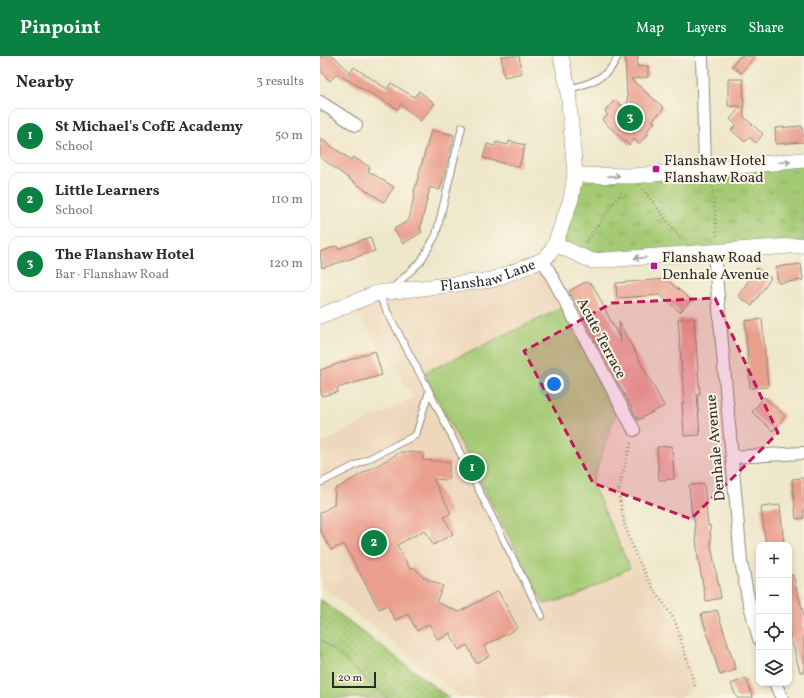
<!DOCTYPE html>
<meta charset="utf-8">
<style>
:root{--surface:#fff;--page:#f7f7f7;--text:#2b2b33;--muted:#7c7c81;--line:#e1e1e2;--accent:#0b8043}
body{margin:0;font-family:Vollkorn,serif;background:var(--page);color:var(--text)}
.controls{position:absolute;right:12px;bottom:12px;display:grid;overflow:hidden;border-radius:8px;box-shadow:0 2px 6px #0003}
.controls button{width:36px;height:36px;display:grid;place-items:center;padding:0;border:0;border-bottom:1px solid var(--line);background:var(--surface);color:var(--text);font:20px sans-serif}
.scale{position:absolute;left:12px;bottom:10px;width:44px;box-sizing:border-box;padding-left:4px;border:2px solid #2b2b2b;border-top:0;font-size:11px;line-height:14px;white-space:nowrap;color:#2b2b2b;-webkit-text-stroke:3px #fcf5e5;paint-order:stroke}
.you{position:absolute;left:234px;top:328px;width:14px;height:14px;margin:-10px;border:3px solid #fff;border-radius:50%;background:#1a73e8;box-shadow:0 0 0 6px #1a73e833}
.badge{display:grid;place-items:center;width:26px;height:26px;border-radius:50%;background:var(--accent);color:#fff;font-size:13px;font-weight:700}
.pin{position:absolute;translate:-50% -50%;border:2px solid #fff;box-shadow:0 1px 4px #0006}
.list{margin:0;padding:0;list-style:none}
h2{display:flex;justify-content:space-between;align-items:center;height:52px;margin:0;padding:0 16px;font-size:17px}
h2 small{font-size:13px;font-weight:400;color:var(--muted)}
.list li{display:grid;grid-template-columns:26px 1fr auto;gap:12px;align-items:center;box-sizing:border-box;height:56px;margin:0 8px 8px;padding:0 8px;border:1px solid var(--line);border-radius:12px}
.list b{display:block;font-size:15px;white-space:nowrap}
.list p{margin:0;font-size:13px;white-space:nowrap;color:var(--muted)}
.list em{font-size:13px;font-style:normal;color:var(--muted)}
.icon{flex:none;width:22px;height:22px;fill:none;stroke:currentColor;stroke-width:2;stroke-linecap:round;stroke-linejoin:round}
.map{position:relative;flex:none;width:484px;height:642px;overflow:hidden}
header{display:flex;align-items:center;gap:24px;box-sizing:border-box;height:56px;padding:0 20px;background:var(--accent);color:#fff}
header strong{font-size:19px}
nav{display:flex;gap:22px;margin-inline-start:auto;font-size:14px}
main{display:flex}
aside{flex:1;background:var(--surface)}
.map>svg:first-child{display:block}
</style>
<header>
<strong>Pinpoint</strong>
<nav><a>Map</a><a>Layers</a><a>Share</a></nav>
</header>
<main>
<aside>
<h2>Nearby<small>3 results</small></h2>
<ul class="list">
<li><span class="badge">1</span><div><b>St Michael's CofE Academy</b><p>School</p></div><em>50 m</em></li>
<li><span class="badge">2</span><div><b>Little Learners</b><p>School</p></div><em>110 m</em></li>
<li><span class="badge">3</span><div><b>The Flanshaw Hotel</b><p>Bar · Flanshaw Road</p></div><em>120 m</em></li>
</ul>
</aside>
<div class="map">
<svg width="484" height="642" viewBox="0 0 484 642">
<defs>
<pattern id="grass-tufts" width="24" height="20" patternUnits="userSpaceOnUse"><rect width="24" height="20" fill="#a5ca74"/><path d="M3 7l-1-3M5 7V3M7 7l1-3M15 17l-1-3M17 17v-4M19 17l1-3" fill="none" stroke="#87a45f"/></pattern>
<pattern id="garden-dots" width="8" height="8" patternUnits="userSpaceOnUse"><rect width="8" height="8" fill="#a5ca74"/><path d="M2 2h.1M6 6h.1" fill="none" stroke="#87a45f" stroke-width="1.8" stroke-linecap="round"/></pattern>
</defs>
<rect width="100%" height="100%" fill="#fcf5e5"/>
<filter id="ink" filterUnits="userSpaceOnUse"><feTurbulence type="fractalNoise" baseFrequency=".025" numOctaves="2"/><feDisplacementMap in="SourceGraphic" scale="8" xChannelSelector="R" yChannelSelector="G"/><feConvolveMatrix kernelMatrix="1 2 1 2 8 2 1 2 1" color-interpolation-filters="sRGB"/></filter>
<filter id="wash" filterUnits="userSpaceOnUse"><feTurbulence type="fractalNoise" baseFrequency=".012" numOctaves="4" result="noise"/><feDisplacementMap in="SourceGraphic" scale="16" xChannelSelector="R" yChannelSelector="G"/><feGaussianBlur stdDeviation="0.9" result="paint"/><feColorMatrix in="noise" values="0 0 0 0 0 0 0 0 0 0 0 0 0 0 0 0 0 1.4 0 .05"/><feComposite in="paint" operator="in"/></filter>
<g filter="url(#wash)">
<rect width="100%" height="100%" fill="#eee7ca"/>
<path fill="#eed7bb" d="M223,204L314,374L298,436L305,469L316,500L332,530L355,565L375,630L361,642H143L0,529V388L94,341L30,247L172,224Z"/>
<path fill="url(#grass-tufts)" stroke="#687a50" d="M484,104V189L272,205L235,188L255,119Z"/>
<path fill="#a5ca74" stroke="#687a50" d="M242,252L296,356L272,427L310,512L254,541L224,548L104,317Z
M0,583L68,642H0Z"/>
<path fill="url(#garden-dots)" stroke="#687a50" d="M0,543L129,642H68L0,583Z"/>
<g id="blocks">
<path fill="#ea9e8c" d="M0,0H14L30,17L34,11L67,33L71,27L94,41L99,35L115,48L100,65L81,48L78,53L17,18L10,25L0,14Z
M181,0H199L202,17L184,21Z
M305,0H318L317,11L328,10V21L311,23L344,52L332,65L335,66L327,75L329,77L319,88L314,83L309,89L282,64L288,59L285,56L286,54L295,44L308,55Z
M420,0H435L421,17L412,10Z
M408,23H423L424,61L443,78L436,87L429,81L425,86L411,74L416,69L410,63L421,50H408Z
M482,70L484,86L456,88L455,72Z
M111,74L134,79L128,106L120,134L110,131L100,173L102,176L83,188L74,173L89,164L95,136H94Z
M0,82L31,104L33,101L50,111L48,115L74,131L64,146L32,125L0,101Z
M189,85L205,89L199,111L163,102L167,88L175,90L176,86L188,89Z
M50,181L55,195L2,212L0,196L17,190L18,193Z
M481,208L483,224L458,227L456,211Z
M437,212L451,222L432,250L418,240Z
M346,223L371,244L360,256L340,239L297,242L296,227Z
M266,226L273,229L301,286L299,266L344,350L318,364L249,235Z
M374,262L380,338H377L380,379L364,380L362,347L364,346L358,263Z
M442,263L448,331L430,332L425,265Z
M55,295L62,319L17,332L18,336L2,340L0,333V314Z
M444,341L465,360L453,375L432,356Z
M352,390L354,423L339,424L337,391Z
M81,396L103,397V404L130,406L128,424L113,423L131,457L124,461L133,478L113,489L105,474L77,489L90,513L94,511L103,521L123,530L116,546L139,556L178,535L198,572L164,590L169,600L156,607L147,589L139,594L130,577L118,584L109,568L97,575L88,558L75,564L67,549L59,553L24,488L11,494L0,474V457L14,449L15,433Z
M484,422V462L476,463L472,423Z
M384,428L388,470L390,469L391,489L401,542L386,545L378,502L374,462H372L369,429Z
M460,449L464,489H446L441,451Z
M469,519H473L484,560V616H480L469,574Z
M397,554L416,614L400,619L381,558Z
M426,622L433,642H417L411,628Z"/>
</g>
</g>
<g filter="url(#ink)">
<use href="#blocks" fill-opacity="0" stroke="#8c897a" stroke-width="1"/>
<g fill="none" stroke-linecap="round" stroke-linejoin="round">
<defs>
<path id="service" d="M249,33C269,28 290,21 298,0
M73,232L101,205L116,179L142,71
M109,335L222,560
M0,427L96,379L109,335L58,238"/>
<path id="minor" d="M382,0L385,113
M0,46L36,69
M394,196L421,505L428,542L439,583
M223,204L314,374
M412,401L484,397
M455,627L462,642"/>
<g id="tertiary">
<path d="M255,119L313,120L484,104"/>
<path d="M235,188L272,205L484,189"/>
<path id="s1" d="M0,260L57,237L172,224L223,204L230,197L235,188L251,143L255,119L248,33L241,0"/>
</g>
</defs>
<use href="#service" stroke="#8c897a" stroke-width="8"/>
<use href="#minor" stroke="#8c897a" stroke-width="14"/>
<use href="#tertiary" stroke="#8c897a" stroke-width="16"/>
<path stroke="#8c897a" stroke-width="2.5" stroke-dasharray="1 3" stroke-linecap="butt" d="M392,127L397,181
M323,133L361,183
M266,186L302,135
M311,387L298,436L305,470L316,500L332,530L355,565L375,630"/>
<use href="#service" stroke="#fff" stroke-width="6"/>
<use href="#minor" stroke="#fff" stroke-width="12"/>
<use href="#tertiary" stroke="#fff" stroke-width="15"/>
</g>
<defs><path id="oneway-shaft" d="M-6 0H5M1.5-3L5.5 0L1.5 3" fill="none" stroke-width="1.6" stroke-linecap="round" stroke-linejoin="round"/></defs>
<g stroke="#a0a0a0">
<use href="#oneway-shaft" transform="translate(465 106) rotate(-5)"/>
<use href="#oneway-shaft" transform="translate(294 120) rotate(-1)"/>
<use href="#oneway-shaft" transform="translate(320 202) rotate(176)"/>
</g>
</g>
<path fill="#c2185b" fill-opacity="0.2" stroke="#c2185b" stroke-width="3" stroke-dasharray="8 5" stroke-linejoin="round" d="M395,242L458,377L371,463L273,427L204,295L292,247Z"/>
<g fill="#b5179e" stroke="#fcf5e5" stroke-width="1.5">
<rect x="332" y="109" width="8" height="8" rx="2"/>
<rect x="330" y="206" width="8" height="8" rx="2"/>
</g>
<g text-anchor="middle" stroke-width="4" stroke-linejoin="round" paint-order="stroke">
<g font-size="15" fill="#2b2b2b" stroke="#fcf5e5" text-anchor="start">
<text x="344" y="109">Flanshaw Hotel<tspan x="344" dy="17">Flanshaw Road</tspan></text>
<text x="342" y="206">Flanshaw Road<tspan x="342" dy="17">Denhale Avenue</tspan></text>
</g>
<g font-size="15" fill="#2b2b2b" stroke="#fcf5e5">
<text dy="5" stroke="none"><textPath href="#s1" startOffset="174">Flanshaw Lane</textPath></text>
<text transform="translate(282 282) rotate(62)" y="5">Acute Terrace</text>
<text transform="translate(395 392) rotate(-95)" y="5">Denhale Avenue</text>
</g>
</g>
</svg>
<div class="controls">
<button>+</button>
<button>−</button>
<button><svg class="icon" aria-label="locate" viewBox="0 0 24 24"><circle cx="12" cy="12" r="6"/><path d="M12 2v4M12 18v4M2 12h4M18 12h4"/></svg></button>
<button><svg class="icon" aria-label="layers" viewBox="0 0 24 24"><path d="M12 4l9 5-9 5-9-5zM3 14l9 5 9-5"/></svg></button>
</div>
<div class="scale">20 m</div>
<div class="you"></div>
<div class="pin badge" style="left:152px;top:412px">1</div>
<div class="pin badge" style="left:54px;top:487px">2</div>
<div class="pin badge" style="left:310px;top:62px">3</div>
</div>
</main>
